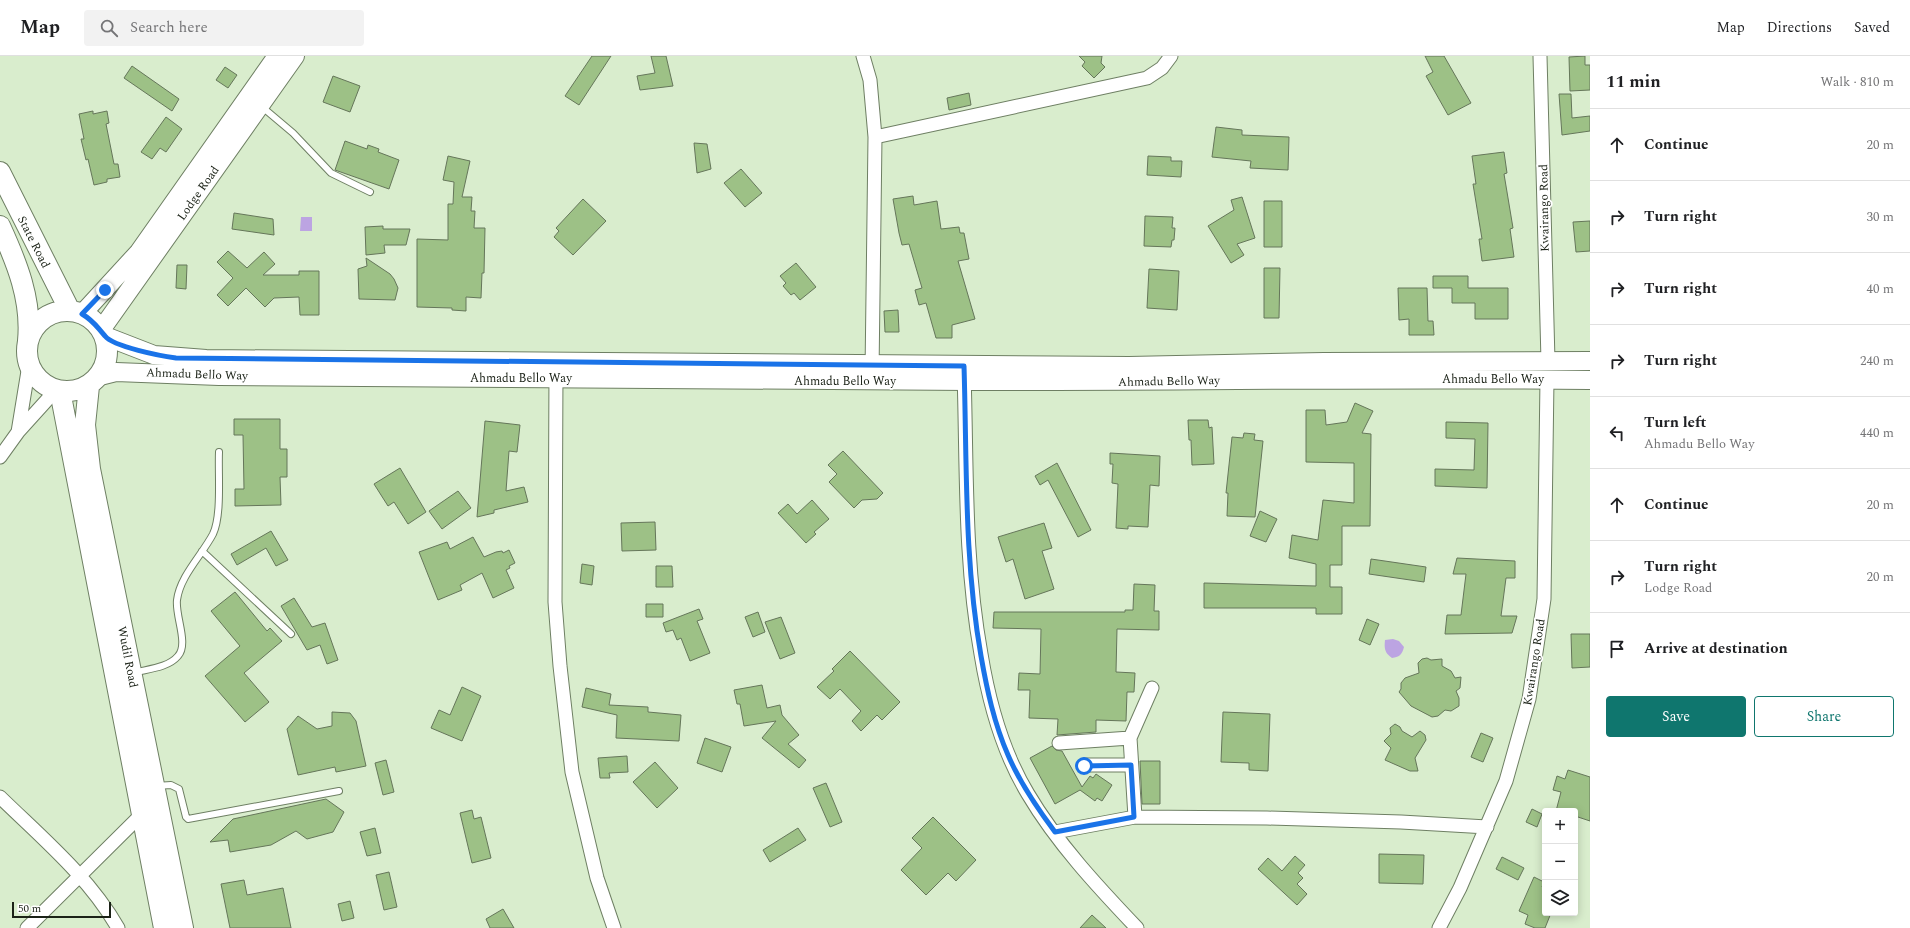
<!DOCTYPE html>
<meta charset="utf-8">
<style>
:root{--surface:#fff;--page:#f2f2f2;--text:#202124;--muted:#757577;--line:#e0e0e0;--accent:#0f766e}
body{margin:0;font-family:Spectral,serif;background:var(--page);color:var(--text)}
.controls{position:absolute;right:12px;bottom:12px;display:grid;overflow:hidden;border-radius:4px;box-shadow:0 2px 10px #0003}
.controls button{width:36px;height:36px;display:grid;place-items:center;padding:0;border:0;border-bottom:1px solid var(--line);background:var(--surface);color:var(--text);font:20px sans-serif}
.scale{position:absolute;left:12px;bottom:10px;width:99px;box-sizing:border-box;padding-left:4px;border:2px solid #1b2217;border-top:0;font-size:11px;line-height:14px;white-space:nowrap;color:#1b2217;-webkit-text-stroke:3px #fff;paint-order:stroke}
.stop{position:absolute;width:12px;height:12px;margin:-9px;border:3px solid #1a73e8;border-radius:50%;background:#fff}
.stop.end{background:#1a73e8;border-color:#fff;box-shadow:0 1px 4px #0008}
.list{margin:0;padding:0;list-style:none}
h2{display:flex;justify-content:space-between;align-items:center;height:52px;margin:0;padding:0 16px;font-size:17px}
h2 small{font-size:13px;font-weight:400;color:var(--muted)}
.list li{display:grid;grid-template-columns:26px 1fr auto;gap:12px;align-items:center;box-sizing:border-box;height:72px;padding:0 16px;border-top:1px solid var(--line)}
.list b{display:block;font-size:15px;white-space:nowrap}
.list p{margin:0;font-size:13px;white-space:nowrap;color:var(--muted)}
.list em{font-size:13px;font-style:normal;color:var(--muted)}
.actions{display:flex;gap:8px;padding:12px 16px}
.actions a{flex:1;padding:9px 0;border:1px solid var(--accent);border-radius:4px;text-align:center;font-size:14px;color:var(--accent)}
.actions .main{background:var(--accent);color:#fff}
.icon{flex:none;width:22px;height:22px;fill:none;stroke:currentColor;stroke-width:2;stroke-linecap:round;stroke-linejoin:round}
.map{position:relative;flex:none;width:1590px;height:872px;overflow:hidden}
header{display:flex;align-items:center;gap:24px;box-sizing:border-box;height:56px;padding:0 20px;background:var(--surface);border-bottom:1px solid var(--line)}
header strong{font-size:19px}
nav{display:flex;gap:22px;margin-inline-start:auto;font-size:14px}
.search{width:280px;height:36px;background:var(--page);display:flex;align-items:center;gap:10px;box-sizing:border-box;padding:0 14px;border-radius:4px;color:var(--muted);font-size:15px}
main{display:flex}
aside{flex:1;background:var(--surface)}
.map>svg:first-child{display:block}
</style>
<header>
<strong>Map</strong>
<div class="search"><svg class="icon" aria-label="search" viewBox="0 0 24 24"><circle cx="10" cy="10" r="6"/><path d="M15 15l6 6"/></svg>Search here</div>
<nav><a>Map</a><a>Directions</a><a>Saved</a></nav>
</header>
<main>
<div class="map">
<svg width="1590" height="872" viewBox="0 0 1590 872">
<rect width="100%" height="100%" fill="#d9edcd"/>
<path fill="#bca4e2" d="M301,161H312V175H300Z
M1393,583L1399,585L1404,591C1402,599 1399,601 1392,602C1385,597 1384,593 1385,584Z"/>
<path fill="#9dc186" stroke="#65765a" d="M592,0H611L579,49L565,40Z
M651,0H666L673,30L640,34L637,20L655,17Z
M1079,0H1102L1101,7L1105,11L1094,22L1082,10L1085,6Z
M1425,0H1444L1471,47L1448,59L1426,20L1433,16Z
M1585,0V9H1590V34L1570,35L1569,1Z
M132,10L179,43L172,55L124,22Z
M225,11L237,19L228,32L216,24Z
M333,20L360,30L350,56L323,46Z
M969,37L971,49L949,54L947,42Z
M1559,38H1571L1572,62L1590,60V75L1562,79Z
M93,55V58L107,55L109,67L106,68L114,108H118L120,121L107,123V126L94,129L88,103L86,104L81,83H84L79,58Z
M166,61L182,73L166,96L160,92L152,103L141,96Z
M1216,71L1242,74V79L1289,81L1288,114L1250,112L1251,105L1212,101Z
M345,85L367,93L368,89L379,93L378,96L399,104L389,133L335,114Z
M694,87L707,88L711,113L697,117Z
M1504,96L1507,117L1504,118L1513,172L1510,173L1514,201L1482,205L1479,183H1482L1473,128H1476L1472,100Z
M448,100L470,105L462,141H472L471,155H475L474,172H485L484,217H482L481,242L466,241V255L452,254V252L417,251V183L448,184V148H453L454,126L443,124Z
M1148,100L1171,101V105H1182L1181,121L1147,119Z
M741,113L762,137L745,151L724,127Z
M913,140L914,149L937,145L941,173L959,171L960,177H964L969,203L958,205L975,263L952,269V282H936L926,247L919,249L915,234L922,232L909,188L902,189L899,177L893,143Z
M1242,141L1255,182L1237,188L1244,199L1231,207L1208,170L1234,154L1231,144Z
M583,143L606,165L573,199L554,181L559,175L556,172Z
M1264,145H1282V191H1264Z
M234,157L273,163L274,179L232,173Z
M1145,160L1173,161L1172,172H1175L1174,184H1172L1171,191L1144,190Z
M1590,165V195L1576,196L1573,166Z
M383,170V173H410L406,189H384L385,197L366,199L365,171Z
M228,195L247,212L264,196L275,208L263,219H299V215H319V259H300L299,241L274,242L265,251L246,232L228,250L217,239L233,222L217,206Z
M366,202L390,218L394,223L398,232L395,244L359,243L358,213L367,210Z
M796,207L816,231L800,244L794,237L791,239L783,230L786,227L780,220Z
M177,209H187L186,233L176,232Z
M1264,212H1280L1279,262H1264Z
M1149,213L1179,215L1177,254L1147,252Z
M1433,220H1468V232H1508V263H1475V247H1452V232H1433Z
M1398,232H1427L1428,265H1433L1434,279H1409V263L1399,264Z
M898,254L899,276H885L884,255Z
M1355,347L1373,355L1362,377L1371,378L1370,470H1342V509H1330V531H1342V558H1316V552H1204V527L1316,530V508L1289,502L1292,479L1318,484L1323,444L1354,447V407L1306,406V354H1325L1326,369L1347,366Z
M234,363H280V393H287V421H280L281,449L235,450V433H244L243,379H234Z
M1188,364H1208L1209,372L1212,371L1214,408L1192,409L1191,384H1189Z
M485,365L520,369L517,396L509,395L506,435L524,431L528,446L494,454V457L477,461Z
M1446,366L1488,367L1487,432L1435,430V413L1474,414L1475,383L1446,382Z
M1244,377L1255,378L1254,384L1263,385L1255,461L1227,460L1228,437H1226L1232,381L1243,382Z
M843,395L883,437L877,443L862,444L854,452L829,426L837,418L828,409Z
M1110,397L1160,400L1159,430L1150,429L1148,471L1128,470V473L1116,472L1118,428L1112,427L1113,408H1110Z
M1057,407L1091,474L1078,481L1048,424L1040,429L1035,420Z
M400,412L426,456L408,468L394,446L388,450L374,428Z
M458,435L471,452L442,473L429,455Z
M812,444L829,463L814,476L816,478L806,487L778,457L788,448L797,458Z
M1260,455L1277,463L1266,486L1250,480Z
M655,466L656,494L622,495L621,467Z
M1044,467L1052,492L1042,495L1054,533L1025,543L1013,503L1006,506L998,481Z
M271,475L288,504L276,510L266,492L237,509L231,498Z
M473,481L484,501L496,496L502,495L503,497L509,494L515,507L509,510L510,512L506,514L514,532L493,542L482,517L460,529L462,534L438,544L419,496L447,486L450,493Z
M1457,502L1515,505V522H1506L1501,560H1517L1512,577L1445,578L1447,559H1461L1466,518H1453Z
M1371,503L1426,511L1424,526L1369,518Z
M582,508L594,510L592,529L580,527Z
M656,510H672L673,531H656Z
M1134,528L1155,529L1154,555H1159V574L1117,573L1116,616L1135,617L1134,636H1127L1126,665L1096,664V676L1057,679L1058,663L1029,662L1030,634H1018L1019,617L1040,618L1041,573L993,572L994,556H1125V554H1133Z
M235,536L267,575L270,572L282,585L244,617L269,646L245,666L205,620L240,590L211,555Z
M294,542L312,571L325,567L338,604L327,608L320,589L307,594L281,550Z
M646,548H663V561H646Z
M699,553L703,563L697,565L710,597L690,605L681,582L677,584L673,574L666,576L663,567Z
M758,556L765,576L753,581L745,561Z
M781,561L795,597L780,603L765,566Z
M1367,563L1379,568L1370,589L1359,584Z
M1571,578H1590V611L1572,612Z
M850,595L900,646L882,664L877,659L861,675L852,665L861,655L840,633L830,643L817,631L834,615L832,613Z
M1427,602L1431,604L1442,603V610L1451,615L1455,622L1461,621L1460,632L1456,635L1459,642V650L1451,655L1445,654L1438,660L1432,661L1411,650L1399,636L1401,633V627L1405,622L1419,617L1418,607L1422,603Z
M762,629L767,652L780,649L782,659L799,679L788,688L806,704L799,712L762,682L776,665L744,670L740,648H737L734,634Z
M462,631L481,640L462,685L431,672L439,654L450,659Z
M586,632L611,638L609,649L648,651V656L681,659L679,685L616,682L617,659L582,651Z
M332,656L350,657L356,665L366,710L336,716L335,711L298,719L287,673L298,660L317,673L332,670Z
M1223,656L1270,658L1268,715L1249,714V707L1221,706Z
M1395,668L1400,671L1402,675L1412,681L1420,675L1425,679L1426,684L1415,702L1418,715H1410L1385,704L1391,692L1384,685L1391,678L1390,672Z
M1481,677L1493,682L1483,706L1471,701Z
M705,682L731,691L722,716L697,707Z
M1052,690L1056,694L1062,695L1082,731L1090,720L1093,722L1096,718L1112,729L1102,745L1097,742L1095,745L1080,734L1055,748L1030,702Z
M627,700L628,716L609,717L610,722H600L598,702Z
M386,704L394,736L383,739L375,707Z
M1140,705H1160V748H1142Z
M655,706L678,732L657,752L633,726Z
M1568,714L1590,721V765L1575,760V755H1556L1561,736L1553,734L1557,720L1565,723Z
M826,727L842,766L830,771L813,732Z
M326,743L344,756L333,776L307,783L296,775L271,789L230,796L228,784L210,786L233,763Z
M1532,753L1542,758L1537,771L1526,766Z
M472,754L474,763L481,761L491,802L472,807L460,757Z
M933,761L976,804L956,825L948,817L926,839L901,814L922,792L912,782Z
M375,772L381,797L367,800L360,776Z
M798,772L806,784L770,806L763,794Z
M1379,798L1424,799L1423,828L1379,827Z
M1295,800L1305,809L1298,817L1303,822L1297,828L1307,838L1297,849L1258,813L1268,802L1282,815Z
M1502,801L1524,812L1518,824L1496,813Z
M389,816L397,851L384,854L376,819Z
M1534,821L1544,826L1542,831L1545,833V857H1551L1545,872H1535L1525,868L1528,859L1519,855Z
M244,824L247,839L283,832L291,872H230L221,828Z
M350,845L354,862L342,865L338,848Z
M503,853L514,872H490L486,863Z
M1092,859L1106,872H1080Z"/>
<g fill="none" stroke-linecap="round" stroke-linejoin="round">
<defs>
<path id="lane" d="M261,50L293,77L331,117L370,136
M202,495L291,578
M133,617C147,613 168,612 178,600C189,588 175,560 177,544C180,520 202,499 213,478C222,459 218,418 219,396
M156,730L171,729L179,733L186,761L188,763L339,735"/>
<path id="street" d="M863,0L870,24L875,81L872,317
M1540,0L1548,305
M875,81L1147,22L1162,12L1171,0
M556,314L555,546L560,610L572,716L597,822L614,872
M964,317C967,412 964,504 981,598C989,647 1002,695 1028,738C1057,787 1098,831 1137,872
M18,376L29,309
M0,401L18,376L56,334
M1059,687L1130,682
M1084,709H1131
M0,741C42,782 89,821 118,872
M1135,761L1130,682L1152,632
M1055,776L1135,761L1267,762L1401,766L1487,771
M27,872L142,758
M1439,872L1460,832L1506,725L1529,643L1544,543L1547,323"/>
<path id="secondary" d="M82,258L139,196L277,0
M101,274L295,0
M105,280L154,299L206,303L1129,310L1324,306L1590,305
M100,320L116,316L219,320C469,322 719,325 970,325C1177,325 1383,322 1590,324"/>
<path id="primary" d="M0,116L70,255
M0,170C17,207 32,244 28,285
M27 295a40 40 0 1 1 80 0a40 40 0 1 1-80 0Z
M89,330L85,369L90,413L183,872
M60,335L164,872"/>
</defs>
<use href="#lane" stroke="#6e7f63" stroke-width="8"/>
<use href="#street" stroke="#6e7f63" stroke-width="15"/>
<use href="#secondary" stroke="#6e7f63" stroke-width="20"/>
<use href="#primary" stroke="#6e7f63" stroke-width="22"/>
<use href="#lane" stroke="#fff" stroke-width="6"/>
<use href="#street" stroke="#fff" stroke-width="13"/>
<use href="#secondary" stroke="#fff" stroke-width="18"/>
<use href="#primary" stroke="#fff" stroke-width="20"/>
</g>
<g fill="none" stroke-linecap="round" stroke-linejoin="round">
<path stroke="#1a73e8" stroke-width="5" d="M105,234L82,258C94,265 96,270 105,280C114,291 161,300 176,302L964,310C967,408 964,503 981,600C987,634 994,667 1008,699C1020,727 1037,752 1055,776L1134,761L1131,709L1084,710"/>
</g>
<g text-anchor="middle" stroke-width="3.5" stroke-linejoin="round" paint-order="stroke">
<g font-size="12" fill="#1b2217" stroke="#fff">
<text transform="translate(198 137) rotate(-55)" y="4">Lodge Road</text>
<text transform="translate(1544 152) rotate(-91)" y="4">Kwairango Road</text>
<text transform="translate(34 186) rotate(63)" y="4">State Road</text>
<text transform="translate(197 318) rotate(2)" y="4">Ahmadu Bello Way</text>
<text x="521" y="326">Ahmadu Bello Way</text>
<text x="1493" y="327">Ahmadu Bello Way</text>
<text x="845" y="329">Ahmadu Bello Way</text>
<text transform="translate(1169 325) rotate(-1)" y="4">Ahmadu Bello Way</text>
<text transform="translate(128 601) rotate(79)" y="4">Wudil Road</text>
<text transform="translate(1534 606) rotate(-81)" y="4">Kwairango Road</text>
</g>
</g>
</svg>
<div class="controls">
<button>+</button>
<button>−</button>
<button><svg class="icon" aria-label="layers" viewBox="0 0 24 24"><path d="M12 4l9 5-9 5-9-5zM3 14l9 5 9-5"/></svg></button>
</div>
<div class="scale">50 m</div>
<div class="stop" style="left:1084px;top:710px"></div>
<div class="stop end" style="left:105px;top:234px"></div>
</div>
<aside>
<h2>11 min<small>Walk · 810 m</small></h2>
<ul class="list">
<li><svg class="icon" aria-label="ahead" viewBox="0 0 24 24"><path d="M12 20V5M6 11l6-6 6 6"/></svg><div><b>Continue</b></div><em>20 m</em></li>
<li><svg class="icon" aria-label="right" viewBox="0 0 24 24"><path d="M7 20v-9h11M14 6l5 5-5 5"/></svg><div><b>Turn right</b></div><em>30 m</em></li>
<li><svg class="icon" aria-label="right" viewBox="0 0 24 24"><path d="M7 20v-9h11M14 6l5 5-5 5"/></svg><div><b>Turn right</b></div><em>40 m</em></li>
<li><svg class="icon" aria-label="right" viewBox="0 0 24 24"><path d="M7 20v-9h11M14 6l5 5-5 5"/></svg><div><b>Turn right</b></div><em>240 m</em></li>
<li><svg class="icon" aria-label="left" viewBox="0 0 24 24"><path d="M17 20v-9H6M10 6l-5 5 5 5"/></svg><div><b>Turn left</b><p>Ahmadu Bello Way</p></div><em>440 m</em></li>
<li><svg class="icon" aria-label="ahead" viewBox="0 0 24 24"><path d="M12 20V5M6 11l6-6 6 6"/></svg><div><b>Continue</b></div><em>20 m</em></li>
<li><svg class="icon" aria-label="right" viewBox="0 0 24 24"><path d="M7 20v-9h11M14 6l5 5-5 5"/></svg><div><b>Turn right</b><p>Lodge Road</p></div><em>20 m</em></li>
<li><svg class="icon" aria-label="arrive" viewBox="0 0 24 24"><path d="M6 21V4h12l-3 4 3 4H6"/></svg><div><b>Arrive at destination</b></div></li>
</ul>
<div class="actions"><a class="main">Save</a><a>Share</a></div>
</aside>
</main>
